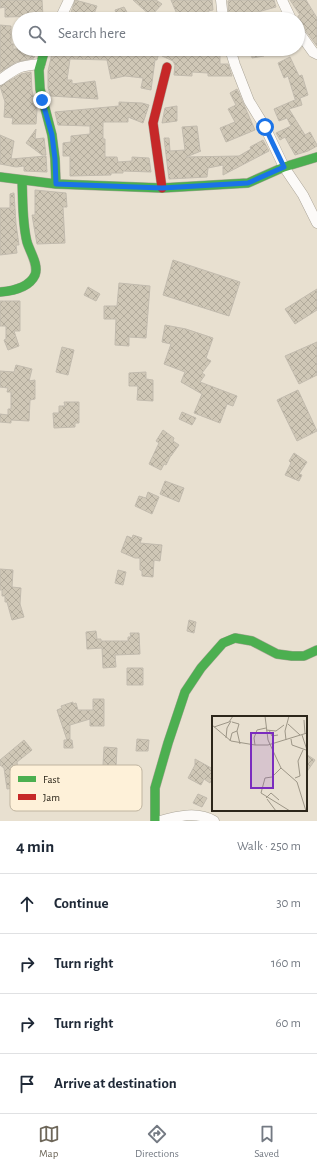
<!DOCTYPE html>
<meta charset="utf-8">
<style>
:root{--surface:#fff;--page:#f2f2f3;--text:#1f2937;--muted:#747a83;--line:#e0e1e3;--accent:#6e675a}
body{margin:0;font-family:"Alegreya Sans",sans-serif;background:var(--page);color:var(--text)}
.stop{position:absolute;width:12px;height:12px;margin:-9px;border:3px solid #1a73e8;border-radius:50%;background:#fff}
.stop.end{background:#1a73e8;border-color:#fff;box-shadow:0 1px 4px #0008}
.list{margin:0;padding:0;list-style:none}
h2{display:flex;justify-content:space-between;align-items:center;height:52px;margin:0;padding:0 16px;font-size:17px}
h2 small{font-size:13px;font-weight:400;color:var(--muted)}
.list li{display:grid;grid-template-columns:26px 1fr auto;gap:12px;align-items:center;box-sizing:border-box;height:60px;padding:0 16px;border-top:1px solid var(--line)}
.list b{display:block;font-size:15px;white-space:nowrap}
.list em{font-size:13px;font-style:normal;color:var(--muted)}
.icon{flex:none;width:22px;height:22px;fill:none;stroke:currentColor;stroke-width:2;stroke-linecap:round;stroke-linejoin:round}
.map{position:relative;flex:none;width:317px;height:821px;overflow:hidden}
.search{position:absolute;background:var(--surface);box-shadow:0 1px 3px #0004;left:12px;right:12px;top:12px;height:44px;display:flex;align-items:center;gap:10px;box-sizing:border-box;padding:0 14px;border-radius:22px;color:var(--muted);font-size:15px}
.sheet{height:292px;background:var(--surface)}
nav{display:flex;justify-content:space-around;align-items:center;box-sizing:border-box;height:56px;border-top:1px solid var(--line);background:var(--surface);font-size:11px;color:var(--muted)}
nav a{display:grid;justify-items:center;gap:2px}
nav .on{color:var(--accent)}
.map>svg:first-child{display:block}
</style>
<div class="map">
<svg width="317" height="821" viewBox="0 0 317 821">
<defs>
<pattern id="building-cross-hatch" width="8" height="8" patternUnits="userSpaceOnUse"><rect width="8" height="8" fill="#cfc7b6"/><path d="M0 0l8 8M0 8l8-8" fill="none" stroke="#b2ab9c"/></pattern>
</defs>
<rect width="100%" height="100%" fill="#e8e0d0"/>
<path fill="url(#building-cross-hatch)" stroke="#c2bbae" d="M0,0H42L43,16L5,17V7L0,8Z
M75,0L97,6L92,19H69Z
M133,0H156L162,4L151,16Z
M171,0H212L213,10L208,11L211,19H179Z
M232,0H274L276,7L247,15L248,17L229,19L228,1Z
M290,0H306L317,18V46L303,27L298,25V16L300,15Z
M124,7L131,19H118L115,10Z
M0,25L11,26V44H13V49H36L34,58L16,62L0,72Z
M53,49H148L159,52L157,60H155L151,90L141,88L143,78L125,76L111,79L107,60L70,59L67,80H72V84L95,81L98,99L51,96L48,88V71Z
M166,49H174L187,56L186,49H220V64H228L232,76H208V73L192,72V76L174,75L175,65L173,61L162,56Z
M251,49H263L264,56L252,58Z
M290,57L299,76L302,75L308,95L300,98L302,105L289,109L305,135L310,132L317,145V146L308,151L295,155L285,137L280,140L276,133L291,126L287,118L279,121L274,109L297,99H295L288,76L284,78L278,63Z
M31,72L32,91L37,110L36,124H12L13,118L4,117L5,102L0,86L21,74Z
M237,89L255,130L226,142L220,128L235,122L228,109L236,105L230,93Z
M119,102L142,103L149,105L143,123L128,117V122H103V139H105V157H117L118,162L132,161V157L149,158L151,172L123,171V173H111V175L70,176V156H63V143L71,142V136L90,134V126L58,125L55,112L119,106Z
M177,106V121L162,123L165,108Z
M197,126L200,150L201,151L186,157L239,156L251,149L250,147L263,140L269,151L223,175V165L208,168L207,177L169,179L164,138H169L170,151L185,150L182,127Z
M36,129L35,139L44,138L46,155H42L26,143Z
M0,135L14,141L11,159L46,156L47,172L24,171V166L16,167L0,164Z
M35,190L66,193L67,207H63L65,243L37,244L32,215H35Z
M13,193H14L16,224L19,245H16L17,253L0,255V208H10V194Z
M173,260L240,282L229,316L163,295Z
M119,283L150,286L146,338L129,337V346L115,345L116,319H104V306H117Z
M88,287L100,294L96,301L84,295Z
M317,289V310L295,324L285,309Z
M0,301H20V331H14L19,346L8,350L4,340L6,339V326H0Z
M165,325L186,329L213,338L206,358L211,361L202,373L205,375L200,382L237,396L233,406L227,404L220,423L194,413L202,394L181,382L185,372L164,364L171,344L162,342Z
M317,342V375L299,384L285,356Z
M62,347L74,350L68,375L56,372Z
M16,365L32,369L29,381L35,380V399L30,400L29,421L11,420V423L0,422V414L8,415V409H11V392H7L8,388L0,387V371L14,372Z
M146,372V379L153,380V401L137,400L138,386H129V373Z
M298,390L317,431L297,441L277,400Z
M64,402H79V423H75V427L54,428L53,413H59V406H65Z
M182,412L196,418L192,425L179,419Z
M163,430L174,438L173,441L179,445L171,456V455L166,465L164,464L161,470L149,464L159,443L156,441Z
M294,453L307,462L299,474L302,475L299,481L285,475L291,463L289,461Z
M165,481L184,488L179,502L160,494Z
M148,492L159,497L152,514L135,506L139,496L146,498Z
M133,535L142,538L140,543L162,545L160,561L154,560L153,577L142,576V571L140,570V558H135L121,552L127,536L132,538Z
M0,569L13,570L12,587L21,588L20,604L24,617L12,620L7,602H5V596H2V590H0Z
M118,570L126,572L123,585L115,583Z
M189,620L196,622L194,633L187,631Z
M96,631L97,639H101V641H128V637H131L130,633H139L140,654L115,655L116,667L103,668L102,648L87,649L86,632Z
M127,668H143V685H127Z
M93,699H104V726H90V719L70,725V740H72L73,748H64V740H67L57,710L62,708L61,706L73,702V704L76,703L78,710H93Z
M137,739L149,740L148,751H136Z
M24,740L32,750L17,762L20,787L7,789L4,768L0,765V760Z
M104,747L117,748L116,768H106V765H103Z
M306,754L315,760L306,773Z
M195,759L213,769V778L210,783L204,779L201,785L188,778L195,765Z
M198,794L207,798L202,807L193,803Z"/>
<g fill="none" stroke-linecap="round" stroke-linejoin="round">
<defs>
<path id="street" d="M221,0L223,19
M282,0L291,19
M60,19L69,0
M298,31L313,52L317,54
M230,49L235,65L249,101L265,127L284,167L303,195L317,223
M0,80C18,67 18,66 40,64
M160,821C177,816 198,811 214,821"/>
<path id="fast" d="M45,49L39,70L40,89L52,135L55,159L56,184
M0,177L56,184L162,188L248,183L284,167L317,157
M0,292C12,291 29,288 35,275C39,265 30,252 27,242C22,222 23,201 22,180
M155,821V788L168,743L185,692L201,668L223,643L235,638L252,641L277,654L292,656H304L317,650"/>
<path id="jam" d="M162,188L153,123L167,67"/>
</defs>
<use href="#street" stroke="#aba598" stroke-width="11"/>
<use href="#fast" stroke="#aba598" stroke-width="10"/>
<use href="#jam" stroke="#aba598" stroke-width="10"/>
<use href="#street" stroke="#fcfaf8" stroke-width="10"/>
<use href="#fast" stroke="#4caf50" stroke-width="9"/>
<use href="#jam" stroke="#c62828" stroke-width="9"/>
</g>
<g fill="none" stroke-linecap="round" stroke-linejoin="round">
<path stroke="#1a73e8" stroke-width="5" d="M42,100L52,135L55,159L56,184L162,188L248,183L284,167L265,127"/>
</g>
<g transform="translate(212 716)">
<rect width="95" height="95" fill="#e8e0d0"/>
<path fill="none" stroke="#9d9687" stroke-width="1" d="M53,0L56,24L69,52L85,66L94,95M92,4L93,18M20,6L27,8L25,15L28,28M76,8L88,19M0,9L19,25L43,29H56L95,17M2,11L17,6L21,0M54,14L64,15L72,9M57,14L60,20L66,19M90,19L95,34M14,22L15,12L19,5M79,23L80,29L94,34M74,24L73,15L77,0M18,25L20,17L25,15M43,29L42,22L45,14L54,12M69,52L60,61L53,62L49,77L78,95M83,62L88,60L86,45L91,34M54,82L59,77L67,84M55,83L64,95"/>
<path fill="#7b2cbf" fill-opacity="0.15" stroke="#7b2cbf" stroke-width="2" d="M39,17H61V72H39Z"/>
<rect width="95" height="95" fill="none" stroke="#2c261a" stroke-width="2"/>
</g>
<rect x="10" y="765" width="132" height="46" rx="6" fill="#fef1d9" stroke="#bfb4a0" stroke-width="1"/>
<rect x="18" y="776" width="18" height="6" fill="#4caf50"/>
<rect x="18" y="794" width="18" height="6" fill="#c62828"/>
<g font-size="11" fill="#2c261a">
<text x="43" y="783">Fast</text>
<text x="43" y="801">Jam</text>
</g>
</svg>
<div class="stop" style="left:265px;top:127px"></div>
<div class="stop end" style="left:42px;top:100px"></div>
<div class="search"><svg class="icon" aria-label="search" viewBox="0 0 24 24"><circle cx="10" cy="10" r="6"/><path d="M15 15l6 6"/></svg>Search here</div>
</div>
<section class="sheet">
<h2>4 min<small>Walk · 250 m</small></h2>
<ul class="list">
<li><svg class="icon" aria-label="ahead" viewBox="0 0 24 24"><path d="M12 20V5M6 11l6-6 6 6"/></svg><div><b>Continue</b></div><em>30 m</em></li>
<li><svg class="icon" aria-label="right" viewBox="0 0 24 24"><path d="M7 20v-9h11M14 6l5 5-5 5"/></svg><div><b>Turn right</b></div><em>160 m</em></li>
<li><svg class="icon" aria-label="right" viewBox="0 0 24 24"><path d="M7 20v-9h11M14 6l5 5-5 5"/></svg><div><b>Turn right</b></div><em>60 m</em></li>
<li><svg class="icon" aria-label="arrive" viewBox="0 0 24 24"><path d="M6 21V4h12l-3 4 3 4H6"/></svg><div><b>Arrive at destination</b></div></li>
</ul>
</section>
<nav>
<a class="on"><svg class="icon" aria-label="map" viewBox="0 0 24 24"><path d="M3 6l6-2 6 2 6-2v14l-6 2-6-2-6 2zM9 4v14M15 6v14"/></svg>Map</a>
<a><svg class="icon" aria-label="directions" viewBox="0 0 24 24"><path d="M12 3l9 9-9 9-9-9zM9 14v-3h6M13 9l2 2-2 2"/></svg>Directions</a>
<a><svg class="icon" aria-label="saved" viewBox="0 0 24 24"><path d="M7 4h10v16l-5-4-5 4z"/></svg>Saved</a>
</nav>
